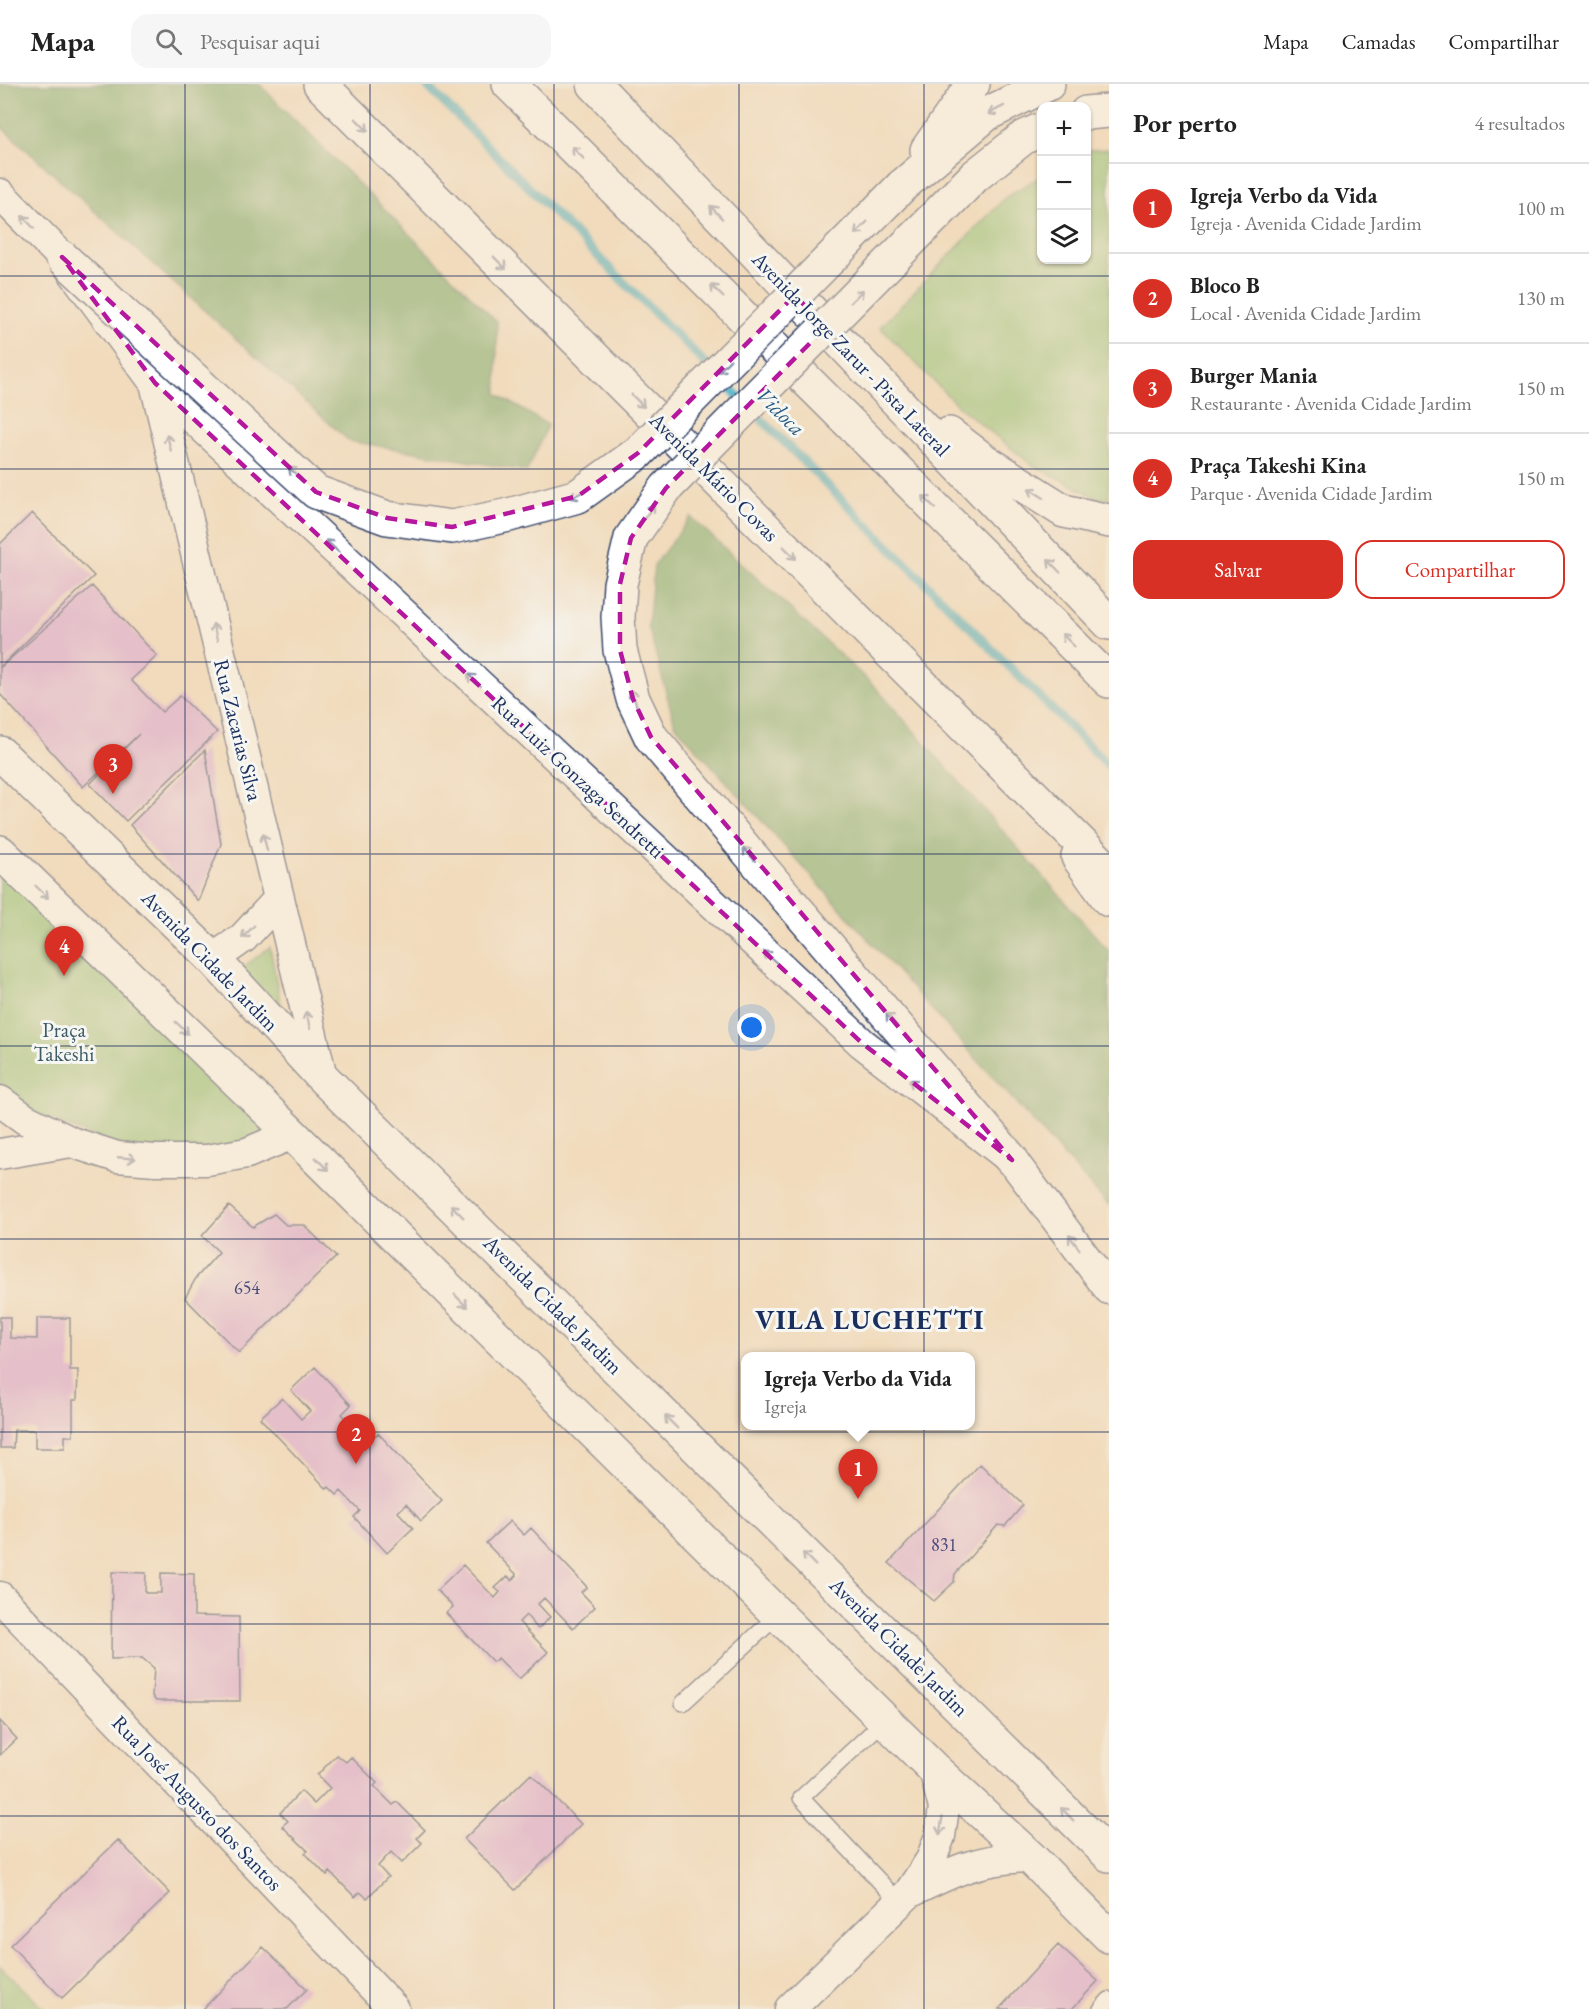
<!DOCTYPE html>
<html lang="pt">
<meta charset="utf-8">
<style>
:root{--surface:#fff;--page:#f6f6f6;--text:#222;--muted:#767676;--line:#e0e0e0;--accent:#d93025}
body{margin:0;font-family:"EB Garamond",serif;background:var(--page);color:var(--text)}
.controls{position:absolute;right:18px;top:18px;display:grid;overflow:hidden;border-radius:12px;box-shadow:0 2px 4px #0004}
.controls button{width:54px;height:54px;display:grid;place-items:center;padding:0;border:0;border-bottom:2px solid var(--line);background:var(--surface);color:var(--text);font:30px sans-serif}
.you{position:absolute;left:752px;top:944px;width:21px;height:21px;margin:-15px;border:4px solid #fff;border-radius:50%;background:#1a73e8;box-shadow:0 0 0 9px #1a73e833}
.badge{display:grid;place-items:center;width:39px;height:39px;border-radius:50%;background:var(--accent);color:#fff;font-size:20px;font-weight:700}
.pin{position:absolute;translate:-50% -50px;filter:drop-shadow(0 2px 3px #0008)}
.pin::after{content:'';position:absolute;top:32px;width:21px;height:18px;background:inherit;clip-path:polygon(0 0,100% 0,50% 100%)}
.popup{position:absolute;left:741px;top:1268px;width:234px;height:78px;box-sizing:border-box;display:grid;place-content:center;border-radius:12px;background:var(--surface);filter:drop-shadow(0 2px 4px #0005);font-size:20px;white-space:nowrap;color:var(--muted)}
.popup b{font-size:22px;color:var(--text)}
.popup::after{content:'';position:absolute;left:50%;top:100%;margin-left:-12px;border:12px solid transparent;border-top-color:var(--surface)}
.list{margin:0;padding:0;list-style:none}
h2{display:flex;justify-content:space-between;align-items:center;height:78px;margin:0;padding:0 24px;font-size:26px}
h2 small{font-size:20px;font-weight:400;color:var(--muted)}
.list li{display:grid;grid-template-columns:39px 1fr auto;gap:18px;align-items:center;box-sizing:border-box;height:90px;padding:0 24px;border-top:2px solid var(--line)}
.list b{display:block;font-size:22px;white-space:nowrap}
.list p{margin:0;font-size:20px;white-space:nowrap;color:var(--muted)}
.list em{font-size:20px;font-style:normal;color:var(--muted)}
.actions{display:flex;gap:12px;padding:18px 24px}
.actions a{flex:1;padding:14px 0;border:2px solid var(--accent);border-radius:18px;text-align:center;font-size:21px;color:var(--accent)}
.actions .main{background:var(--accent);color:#fff}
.icon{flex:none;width:33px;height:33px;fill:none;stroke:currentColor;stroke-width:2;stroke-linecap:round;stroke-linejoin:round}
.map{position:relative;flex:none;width:1109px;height:1925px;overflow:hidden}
header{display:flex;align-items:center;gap:36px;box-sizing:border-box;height:84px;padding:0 30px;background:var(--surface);border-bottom:2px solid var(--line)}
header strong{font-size:28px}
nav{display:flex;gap:33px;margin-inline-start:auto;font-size:21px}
.search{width:420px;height:54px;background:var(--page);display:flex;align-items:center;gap:15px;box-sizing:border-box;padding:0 21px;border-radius:18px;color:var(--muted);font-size:22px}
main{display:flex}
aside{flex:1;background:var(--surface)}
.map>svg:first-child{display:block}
</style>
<header>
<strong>Mapa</strong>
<div class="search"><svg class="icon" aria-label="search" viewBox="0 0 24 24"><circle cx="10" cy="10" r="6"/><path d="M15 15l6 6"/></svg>Pesquisar aqui</div>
<nav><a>Mapa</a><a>Camadas</a><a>Compartilhar</a></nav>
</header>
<main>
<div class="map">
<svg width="1109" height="1925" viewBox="0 0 1109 1925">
<rect width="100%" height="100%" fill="#f6f6f2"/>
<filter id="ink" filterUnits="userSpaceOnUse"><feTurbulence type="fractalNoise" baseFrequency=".0167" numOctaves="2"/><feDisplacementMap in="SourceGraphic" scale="12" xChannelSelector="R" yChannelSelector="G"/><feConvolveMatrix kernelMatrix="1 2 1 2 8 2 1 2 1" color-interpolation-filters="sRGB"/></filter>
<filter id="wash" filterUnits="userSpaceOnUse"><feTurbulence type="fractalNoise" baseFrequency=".008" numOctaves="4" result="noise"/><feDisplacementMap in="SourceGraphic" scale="24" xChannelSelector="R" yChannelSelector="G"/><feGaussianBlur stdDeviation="1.35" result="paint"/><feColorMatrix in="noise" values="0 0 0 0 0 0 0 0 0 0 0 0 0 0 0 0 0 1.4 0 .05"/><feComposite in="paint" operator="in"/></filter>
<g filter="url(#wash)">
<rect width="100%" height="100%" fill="#f1dbbc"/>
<path fill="#8bc377" stroke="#53796a" stroke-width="1.5" d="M1109,65V415H1099L1031,380L957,321L880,243L1006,113L1041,92L1042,176H1086L1087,66Z
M0,768L292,1050L155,1076L0,1017Z
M270,863L283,933L234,890Z
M0,1882L44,1925H0Z"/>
<path fill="#70a968" stroke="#466c63" stroke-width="1.5" d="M0,0H259L497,238V310L548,341L527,387L349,357L0,42Z
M691,433L876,604L1109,867V1122L675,641L648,542L654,481Z"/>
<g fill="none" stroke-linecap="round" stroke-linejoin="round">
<path stroke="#44aec3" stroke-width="9" d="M425,0L1109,682"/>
</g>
<g id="blocks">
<path fill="#d79ed9" d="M32,429L94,492L0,583V460Z
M92,502L157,572L131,596L162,628L180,612L217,648L126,737L90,700L139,650L83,703L0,610V584Z
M205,666L221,760L198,817L130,741Z
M229,1122L253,1143L274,1130L286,1141H304L336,1173L239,1269L185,1214L196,1194L219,1168L202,1152Z
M0,1233H10V1254L37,1255V1234H70V1286H78L77,1316H73V1352H65V1364H35V1346H14L13,1364H0Z
M315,1283L351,1321L342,1330L368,1358L378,1349L442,1417L421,1437L406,1420L398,1428L413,1444L387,1469L354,1433L360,1427L341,1407L337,1411L329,1403L327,1405L260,1334L282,1314L301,1335L310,1327L291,1306Z
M980,1380L1023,1421L1005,1442L998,1441L955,1490L954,1498L934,1517L889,1479Z
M510,1437L524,1451L531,1444L587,1503L581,1508L595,1523L573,1544L544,1514L538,1520L550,1533L538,1545L526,1531L519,1538L548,1568L519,1595L498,1574L493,1578L446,1529L453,1523L437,1506L463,1481L495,1514L500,1508L495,1504L508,1492L512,1497L517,1491L486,1459Z
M112,1488L146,1489L145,1509H161V1489L194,1490V1532L239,1533L240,1617H156L152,1612L154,1584L142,1574L111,1575Z
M0,1637L17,1655L0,1671Z
M337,1671L346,1678L351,1673L377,1699L374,1702L393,1721L397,1718L425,1746L417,1754L422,1759L402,1779L391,1768L378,1782L388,1793L367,1814L360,1808L355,1813L330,1788L327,1792L305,1769L308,1767L282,1742L288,1737L280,1729L301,1707L314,1720L330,1704L317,1691Z
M531,1690L581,1740L515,1806L464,1755Z
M118,1756L170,1809L62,1914L10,1861Z
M1058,1861L1098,1897L1072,1925H999Z
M263,1863L307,1905L287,1925H203Z"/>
</g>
</g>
<g filter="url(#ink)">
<use href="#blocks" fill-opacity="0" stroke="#3b496c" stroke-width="1.5"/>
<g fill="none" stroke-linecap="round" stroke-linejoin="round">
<defs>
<path id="service" d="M683,1619L778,1531
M885,1636L801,1714L899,1818
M1101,1925L1109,1916"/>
<path id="minor" d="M0,110L62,173L155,299L330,461L862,959L1012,1076L1109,1205
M155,299L322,993
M213,875L243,854L279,815
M0,1017L25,1035L71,1058L117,1073L155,1076H207L247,1069L292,1050
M0,1070L71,1058
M0,1513L394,1925
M909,1809C953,1787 979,1774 1030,1773
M790,1925L909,1809L931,1776L940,1752L944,1724L934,1685"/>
<path id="secondary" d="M594,0L1109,539
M1086,29L1109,27
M927,66L973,0
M902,102L987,30L1048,0
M949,350L985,377L1064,427L1109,437
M0,669L213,875L322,993L1109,1771
M0,768L292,1050L934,1685L1030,1773L1109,1852
M787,814L1012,1076"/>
<path id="motorway" d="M320,0L1109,787
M509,0L1109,597
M1078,773L1109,816"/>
</defs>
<use href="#service" stroke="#3b496c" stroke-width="18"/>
<use href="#minor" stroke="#3b496c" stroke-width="33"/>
<use href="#secondary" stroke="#3b496c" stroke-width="36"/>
<use href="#motorway" stroke="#3b496c" stroke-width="36"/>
<use href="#service" stroke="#fff" stroke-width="15"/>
<use href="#minor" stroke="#fff" stroke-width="30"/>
<use href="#secondary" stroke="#fff" stroke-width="33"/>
<use href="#motorway" stroke="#fff" stroke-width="33"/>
<defs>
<path id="secondary-bridge" d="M62,173L316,408L387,434L452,443L509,431L578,412L638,369L902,102
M787,814L651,653L633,615L620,566L618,533L620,500L631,454L666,404L975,92L1023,54L1042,45"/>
</defs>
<use href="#secondary-bridge" stroke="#3b496c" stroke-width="36" stroke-linecap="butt"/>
<use href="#secondary-bridge" stroke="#fff" stroke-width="33"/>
</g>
<defs><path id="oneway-shaft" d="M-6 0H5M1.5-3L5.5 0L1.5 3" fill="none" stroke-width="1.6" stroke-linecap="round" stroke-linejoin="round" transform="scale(1.5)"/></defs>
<g stroke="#8d97ae">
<use href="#oneway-shaft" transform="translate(996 26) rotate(153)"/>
<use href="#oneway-shaft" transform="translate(362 41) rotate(45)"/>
<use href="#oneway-shaft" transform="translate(578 69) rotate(-135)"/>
<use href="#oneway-shaft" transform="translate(716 128) rotate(-133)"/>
<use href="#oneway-shaft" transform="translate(28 138) rotate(-134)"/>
<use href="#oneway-shaft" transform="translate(861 144) rotate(135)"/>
<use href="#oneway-shaft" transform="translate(500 179) rotate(45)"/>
<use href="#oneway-shaft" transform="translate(717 207) rotate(-135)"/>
<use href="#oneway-shaft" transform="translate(857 212) rotate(-45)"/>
<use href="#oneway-shaft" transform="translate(724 282) rotate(135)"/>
<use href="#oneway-shaft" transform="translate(638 317) rotate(45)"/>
<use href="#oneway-shaft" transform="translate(169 359) rotate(-104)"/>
<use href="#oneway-shaft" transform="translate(295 389) rotate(-137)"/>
<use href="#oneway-shaft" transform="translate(1036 409) rotate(-148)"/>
<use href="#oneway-shaft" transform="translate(578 410) rotate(153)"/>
<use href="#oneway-shaft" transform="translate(929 418) rotate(-135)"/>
<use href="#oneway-shaft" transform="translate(649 428) rotate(-54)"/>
<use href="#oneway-shaft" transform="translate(332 462) rotate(-137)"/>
<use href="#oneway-shaft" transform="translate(790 469) rotate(45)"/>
<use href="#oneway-shaft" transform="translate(1054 482) rotate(-134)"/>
<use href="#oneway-shaft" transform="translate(215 548) rotate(-104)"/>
<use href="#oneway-shaft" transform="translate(1068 556) rotate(-135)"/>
<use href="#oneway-shaft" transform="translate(474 596) rotate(-137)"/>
<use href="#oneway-shaft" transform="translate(634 614) rotate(-110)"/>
<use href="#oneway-shaft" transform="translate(265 758) rotate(-104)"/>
<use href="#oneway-shaft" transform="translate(749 770) rotate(-131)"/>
<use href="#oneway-shaft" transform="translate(42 808) rotate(44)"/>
<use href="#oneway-shaft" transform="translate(248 848) rotate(134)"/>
<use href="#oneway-shaft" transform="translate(770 873) rotate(-137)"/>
<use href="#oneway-shaft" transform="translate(308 936) rotate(-103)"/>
<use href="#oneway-shaft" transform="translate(892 936) rotate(-131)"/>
<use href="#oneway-shaft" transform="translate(182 944) rotate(44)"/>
<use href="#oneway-shaft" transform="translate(916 1001) rotate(-142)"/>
<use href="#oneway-shaft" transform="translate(127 1074) rotate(5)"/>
<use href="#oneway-shaft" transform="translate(322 1080) rotate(45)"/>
<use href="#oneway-shaft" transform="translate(457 1127) rotate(-135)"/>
<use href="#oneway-shaft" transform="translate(1074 1158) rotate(-127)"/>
<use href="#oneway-shaft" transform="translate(461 1217) rotate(45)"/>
<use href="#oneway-shaft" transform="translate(671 1338) rotate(-135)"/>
<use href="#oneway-shaft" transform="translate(809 1475) rotate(-135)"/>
<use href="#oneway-shaft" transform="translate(1067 1730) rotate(-135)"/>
<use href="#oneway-shaft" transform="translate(941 1742) rotate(99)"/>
</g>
</g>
<path d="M0 0H1109V1925H0ZM62,173L316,408L387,434L452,443L578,412L638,369L795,211L825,244L666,404L631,454L620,500V566L633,615L651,653L1012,1076L862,959L155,299Z" fill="#f1dbbc" fill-opacity=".55" fill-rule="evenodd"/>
<path fill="none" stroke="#b5179e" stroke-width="4.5" stroke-dasharray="12 8" stroke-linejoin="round" d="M62,173L316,408L387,434L452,443L578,412L638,369L795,211L825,244L666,404L631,454L620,500V566L633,615L651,653L1012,1076L862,959L155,299Z"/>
<path fill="none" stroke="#1b2f5e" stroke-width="1.5" stroke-opacity="0.55" d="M185,0V1925M370,0V1925M554,0V1925M739,0V1925M924,0V1925M0,192H1109M0,385H1109M0,578H1109M0,770H1109M0,962H1109M0,1155H1109M0,1348H1109M0,1540H1109M0,1732H1109"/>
<g text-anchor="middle" stroke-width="6" stroke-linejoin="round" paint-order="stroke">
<g font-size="18" fill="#4a4b7d">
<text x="247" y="1210">654</text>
<text x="944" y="1467">831</text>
</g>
<g font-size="21" fill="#1b2f5e" stroke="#f6f6f2">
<text transform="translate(851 270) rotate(46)" y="7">Avenida Jorge Zarur - Pista Lateral</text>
<text transform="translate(714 393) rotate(45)" y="7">Avenida Mário Covas</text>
<text transform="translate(238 646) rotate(76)" y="7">Rua Zacarias Silva</text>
<text transform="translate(578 693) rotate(43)" y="7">Rua Luiz Gonzaga Sendretti</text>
<text transform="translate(210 877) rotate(46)" y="7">Avenida Cidade Jardim</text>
<text transform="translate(553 1221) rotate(45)" y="7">Avenida Cidade Jardim</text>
<text transform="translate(899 1563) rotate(45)" y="7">Avenida Cidade Jardim</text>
<text transform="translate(197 1719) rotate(46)" y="7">Rua José Augusto dos Santos</text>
</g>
<g font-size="21" fill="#3d5b66" stroke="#f6f6f2">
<text x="64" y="953">Praça<tspan x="64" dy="24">Takeshi</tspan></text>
</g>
<g font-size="22" font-style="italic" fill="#295b81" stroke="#f6f6f2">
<text transform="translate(781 327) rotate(45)" y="8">Vidoca</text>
</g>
<g font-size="27" font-weight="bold" letter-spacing="1.5" fill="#1b2f5e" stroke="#f6f6f2">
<text x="870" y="1245">VILA LUCHETTI</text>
</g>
</g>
</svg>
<div class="controls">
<button>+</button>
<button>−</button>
<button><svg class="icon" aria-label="layers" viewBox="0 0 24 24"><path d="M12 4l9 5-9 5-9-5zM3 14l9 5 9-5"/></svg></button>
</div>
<div class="you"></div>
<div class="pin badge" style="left:858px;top:1415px">1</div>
<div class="popup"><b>Igreja Verbo da Vida</b>Igreja</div>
<div class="pin badge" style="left:356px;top:1380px">2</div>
<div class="pin badge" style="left:113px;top:710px">3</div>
<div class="pin badge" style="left:64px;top:892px">4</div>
</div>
<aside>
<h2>Por perto<small>4 resultados</small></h2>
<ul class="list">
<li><span class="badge">1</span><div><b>Igreja Verbo da Vida</b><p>Igreja · Avenida Cidade Jardim</p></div><em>100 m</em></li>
<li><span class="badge">2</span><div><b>Bloco B</b><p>Local · Avenida Cidade Jardim</p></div><em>130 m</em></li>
<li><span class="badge">3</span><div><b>Burger Mania</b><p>Restaurante · Avenida Cidade Jardim</p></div><em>150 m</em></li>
<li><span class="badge">4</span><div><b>Praça Takeshi Kina</b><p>Parque · Avenida Cidade Jardim</p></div><em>150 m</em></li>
</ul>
<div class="actions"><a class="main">Salvar</a><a>Compartilhar</a></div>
</aside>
</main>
